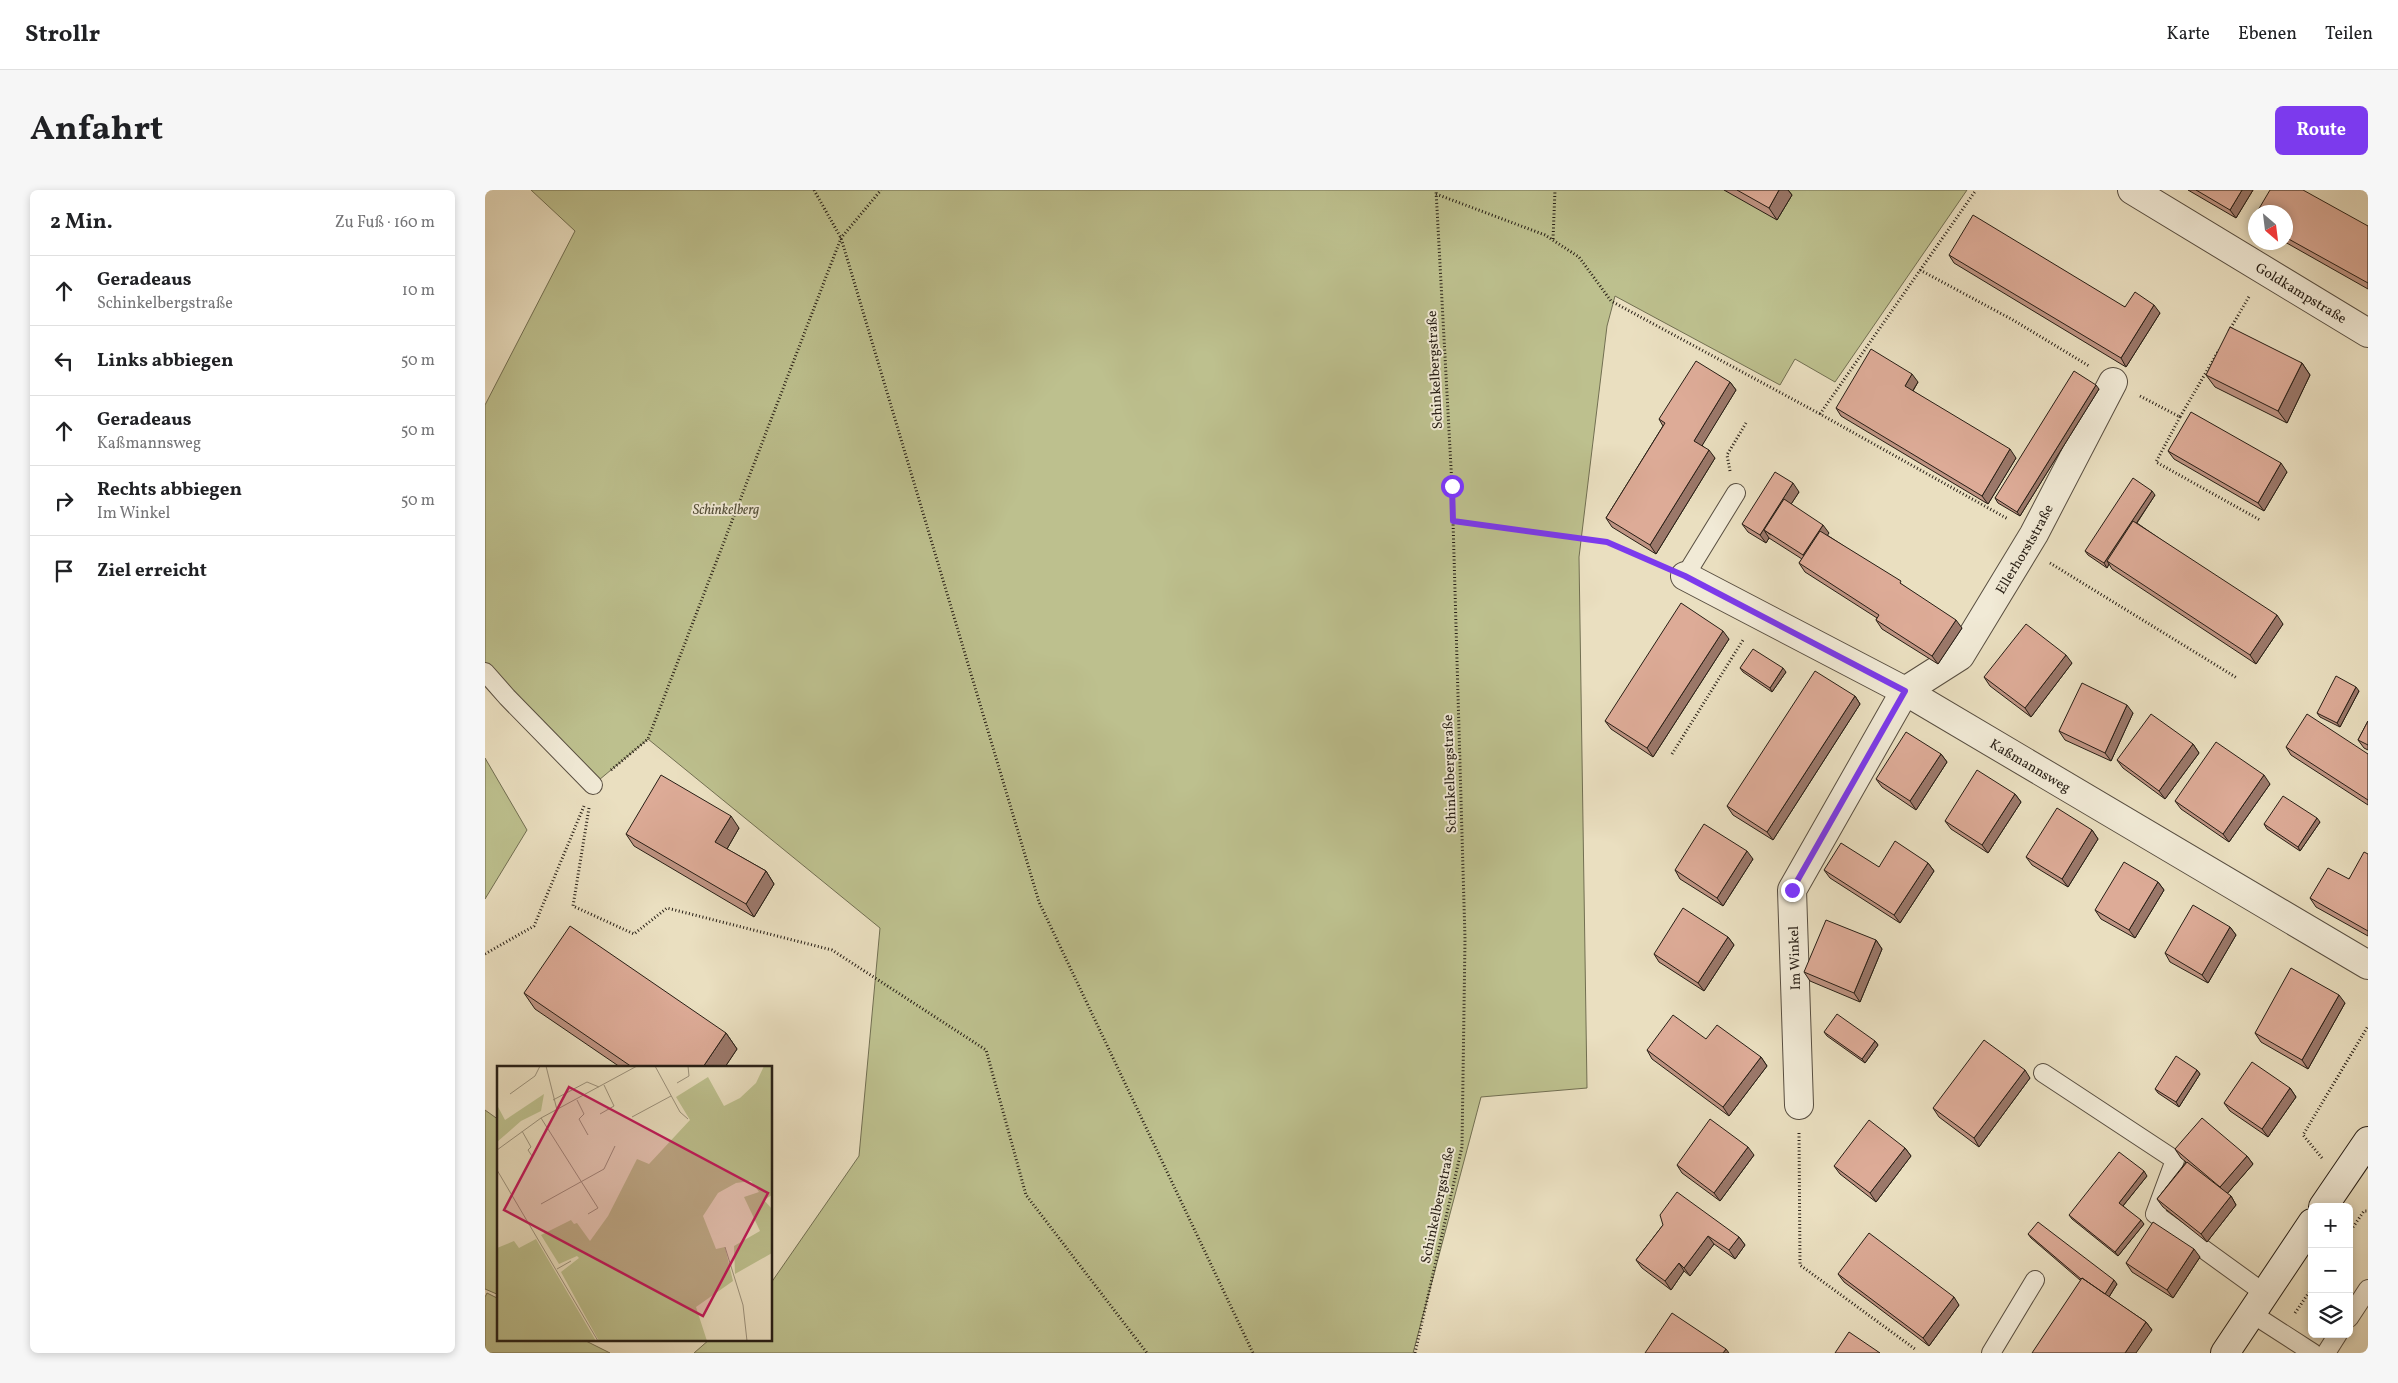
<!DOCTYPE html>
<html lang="de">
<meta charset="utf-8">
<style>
:root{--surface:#fff;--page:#f6f6f6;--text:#202124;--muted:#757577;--line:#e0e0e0;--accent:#7c3aed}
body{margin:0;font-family:Vollkorn,serif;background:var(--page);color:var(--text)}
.controls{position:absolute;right:15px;bottom:15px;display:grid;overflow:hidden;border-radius:8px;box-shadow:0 2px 8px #0003}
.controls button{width:45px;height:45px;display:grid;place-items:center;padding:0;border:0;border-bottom:1px solid var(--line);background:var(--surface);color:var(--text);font:25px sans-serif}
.compass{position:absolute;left:1763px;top:15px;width:45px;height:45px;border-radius:50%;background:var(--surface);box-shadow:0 2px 8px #0003;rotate:152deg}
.stop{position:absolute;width:15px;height:15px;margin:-11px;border:4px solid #7c3aed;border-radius:50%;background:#fff}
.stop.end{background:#7c3aed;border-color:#fff;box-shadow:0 1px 5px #0008}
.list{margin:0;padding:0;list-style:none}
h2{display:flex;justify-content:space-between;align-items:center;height:65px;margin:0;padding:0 20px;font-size:21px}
h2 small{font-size:16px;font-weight:400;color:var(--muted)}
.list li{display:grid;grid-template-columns:32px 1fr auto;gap:15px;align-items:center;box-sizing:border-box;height:70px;padding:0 20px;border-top:1px solid var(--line)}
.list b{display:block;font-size:19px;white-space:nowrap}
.list p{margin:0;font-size:16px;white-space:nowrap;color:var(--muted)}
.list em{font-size:16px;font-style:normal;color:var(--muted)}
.icon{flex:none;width:28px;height:28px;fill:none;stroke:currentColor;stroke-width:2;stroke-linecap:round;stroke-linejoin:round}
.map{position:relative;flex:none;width:1883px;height:1163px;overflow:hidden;border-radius:8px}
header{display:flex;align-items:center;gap:30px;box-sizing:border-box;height:70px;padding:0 25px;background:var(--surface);border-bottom:1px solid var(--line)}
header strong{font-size:24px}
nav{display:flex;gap:28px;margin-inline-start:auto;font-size:18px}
.intro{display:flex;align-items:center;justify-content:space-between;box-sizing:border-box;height:120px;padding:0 30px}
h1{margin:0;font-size:35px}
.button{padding:12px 22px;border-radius:8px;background:var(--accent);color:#fff;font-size:18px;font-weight:700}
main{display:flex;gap:30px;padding:0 30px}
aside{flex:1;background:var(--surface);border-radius:8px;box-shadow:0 2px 8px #0003}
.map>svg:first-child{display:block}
</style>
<header>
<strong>Strollr</strong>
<nav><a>Karte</a><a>Ebenen</a><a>Teilen</a></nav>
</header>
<div class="intro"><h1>Anfahrt</h1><a class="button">Route</a></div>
<main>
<aside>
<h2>2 Min.<small>Zu Fuß · 160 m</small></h2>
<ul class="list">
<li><svg class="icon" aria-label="ahead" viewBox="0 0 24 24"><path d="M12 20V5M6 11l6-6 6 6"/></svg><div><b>Geradeaus</b><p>Schinkelbergstraße</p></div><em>10 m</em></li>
<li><svg class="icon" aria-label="left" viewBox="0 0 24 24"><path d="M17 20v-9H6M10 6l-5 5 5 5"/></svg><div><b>Links abbiegen</b></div><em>50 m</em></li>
<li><svg class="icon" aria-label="ahead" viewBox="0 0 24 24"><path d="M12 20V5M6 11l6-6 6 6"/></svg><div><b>Geradeaus</b><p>Kaßmannsweg</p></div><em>50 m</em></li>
<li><svg class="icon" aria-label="right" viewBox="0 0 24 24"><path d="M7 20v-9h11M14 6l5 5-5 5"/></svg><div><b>Rechts abbiegen</b><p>Im Winkel</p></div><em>50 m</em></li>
<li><svg class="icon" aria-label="arrive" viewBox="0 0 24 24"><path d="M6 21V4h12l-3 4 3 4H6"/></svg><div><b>Ziel erreicht</b></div></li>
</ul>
</aside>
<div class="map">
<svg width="1883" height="1163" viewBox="0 0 1883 1163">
<rect width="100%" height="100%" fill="#eadfc0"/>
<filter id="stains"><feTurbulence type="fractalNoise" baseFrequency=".004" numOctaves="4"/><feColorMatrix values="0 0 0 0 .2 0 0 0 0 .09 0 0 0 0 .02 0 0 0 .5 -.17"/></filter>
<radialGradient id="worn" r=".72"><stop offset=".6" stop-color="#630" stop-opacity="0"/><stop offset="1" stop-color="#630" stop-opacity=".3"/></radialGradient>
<path fill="#bdc08e" stroke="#726f52" d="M46,0H1482L1350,192L1310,169L1295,195L1130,106L1122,136L1094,367L1102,898L996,907L928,1163H209L225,1149H286V1093L374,966L395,738L163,549L108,595L0,482V215L90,41Z
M0,568L42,640L0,709Z
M0,920L14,930V1105L0,1099Z
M2,1103L14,1109V1149H97L125,1163H0V1107Z"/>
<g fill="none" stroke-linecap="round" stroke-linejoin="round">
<defs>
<path id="service" d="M1200,386L1251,303
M0,482L22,507L108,595
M1558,883L1690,970L1670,1024L1779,1103
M1766,1123L1828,1163
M1864,1128L1883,1099
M1506,1163L1550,1090
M1841,1163L1853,1144"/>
<g id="minor">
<path id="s1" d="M1647,0L1883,143"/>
<path id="s2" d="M1200,386L1420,501L1883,775"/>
<path id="s3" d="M1314,915L1307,700L1420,501L1475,466L1549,344L1628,192"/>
</g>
<path id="secondary" d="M1838,1017L1883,951
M1740,1163L1827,1033"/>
</defs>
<use href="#service" stroke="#584e40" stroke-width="20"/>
<use href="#minor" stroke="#584e40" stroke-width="30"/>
<use href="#secondary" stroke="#271e15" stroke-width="30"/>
<path stroke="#271e15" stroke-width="3" stroke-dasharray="1 2.5" stroke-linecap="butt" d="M329,0L356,48L554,712L768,1163
M951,4L1060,45L1094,67L1126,111L1335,224L1523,329
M1068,49L1070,0
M1435,80L1528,130L1604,176
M1744,141L1765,105
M1655,206L1695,227L1734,160
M1335,224L1491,0
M1695,227L1671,272L1775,330
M1245,281L1242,265L1261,233
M968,331L1122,352L1175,375
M1565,373L1752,488
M1187,564L1258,450
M126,580L163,549L356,48L396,0
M104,618L88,716L149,744L182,718L347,760L501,860L541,1005L662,1163
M0,764L49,736L99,616
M1314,943L1315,1075L1430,1159
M1837,968L1818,945L1883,836
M1864,1043L1879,1021H1883
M1810,1123L1827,1098
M930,1163L977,957L980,749L967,296L951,0"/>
<use href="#service" stroke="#f1ead6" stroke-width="18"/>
<use href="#minor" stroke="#f1ead6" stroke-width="28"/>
<use href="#secondary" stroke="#f1ead6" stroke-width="28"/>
</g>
<path fill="#be9382" stroke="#271e15" d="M1239,0H1303L1307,5L1292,30Z
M1703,0H1768L1751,28Z
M1800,22L1883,36V99L1800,52Z
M1464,65L1640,117L1675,123L1641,177L1469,73Z
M1817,173L1825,185L1802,233L1730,197L1721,185Z
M1245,192L1251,200L1217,255L1230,268L1171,364L1127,337L1121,328L1178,236L1174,229Z
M1433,192L1428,201L1531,268L1503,314L1356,226L1351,218Z
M1614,199L1535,326L1513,313L1510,308Z
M1683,261L1802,282L1779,321L1689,269Z
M1314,302L1306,314L1344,343L1342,345L1419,396L1477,438L1453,474L1397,439L1391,430L1392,428L1320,382L1314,373L1317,369L1284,348L1281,353L1263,342L1257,334Z
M1670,305L1652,333L1798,434L1771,474L1627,379L1624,374L1622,378L1603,365L1600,361Z
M1244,449L1168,567L1126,539L1120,531Z
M1587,473L1546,527L1505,496L1499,487Z
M1255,478L1301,482L1287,502L1258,482Z
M1874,501L1855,537L1835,527L1832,523Z
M1370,506L1375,514L1288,650L1248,625L1242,616Z
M1648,523L1626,571L1580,550L1574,541Z
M1883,531V560L1879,558L1873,550Z
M1708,554L1714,563L1680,609L1638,578L1632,570Z
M1801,557L1883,564V615L1806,565Z
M1456,564L1462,572L1431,620L1397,597L1391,589Z
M1785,594L1744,652L1696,619L1690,611Z
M1530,604L1536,612L1503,663L1466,639L1460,631Z
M1835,632L1815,661L1782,639L1779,634Z
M254,638L242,659L281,681L289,694L269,727L149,656L141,644Z
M1607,640L1613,649L1583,697L1547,675L1541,667Z
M1883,664V746L1831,717L1825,708L1864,689Z
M1268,669L1238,716L1195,689L1190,680Z
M1443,673L1449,681L1415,733L1345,688L1339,680L1394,677Z
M1673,692L1679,700L1650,748L1616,729L1610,720Z
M1745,737L1751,745L1723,793L1685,772L1680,763Z
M1243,747L1249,755L1219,801L1174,772L1169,764Z
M1391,750L1397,759L1375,812L1325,791L1319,782Z
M39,803L241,843L252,859L240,877H135L50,819Z
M1860,813L1823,879L1776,852L1770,843Z
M1339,842L1390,851L1393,855L1380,873L1342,846Z
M1221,849L1276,867L1282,876L1244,926L1167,869L1162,860Z
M1712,880L1715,884L1694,917L1673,903L1670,899Z
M1545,888L1494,957L1454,927L1448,918Z
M1805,898L1811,907L1783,947L1745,921L1739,913Z
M1420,958L1426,966L1391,1012L1355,984L1349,976Z
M1690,959L1762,966L1768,974L1742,1004L1746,1006L1751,1015L1722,1052L1678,1017L1672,1009L1701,972L1696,968Z
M1269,965L1235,1011L1197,983L1192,975Z
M1662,986L1638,1016L1659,1034L1633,1066L1587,1029L1584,1025Z
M1178,1035L1254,1047L1260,1055L1250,1069L1229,1054L1205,1086L1199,1081L1186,1100L1157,1078L1151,1070Z
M1543,1044L1632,1094L1624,1107L1661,1132L1667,1140L1595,1090L1546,1048Z
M1715,1067L1688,1108L1647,1082L1641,1073Z
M1353,1084L1474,1115L1444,1156L1359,1092Z"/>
<path fill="#9b786a" stroke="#271e15" d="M1294,0H1303L1307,5L1292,30L1284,18Z
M1757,0H1768L1751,28L1745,20Z
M1669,115L1675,123L1641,177L1636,168Z
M1817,173L1825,185L1802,233L1793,221Z
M1427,184L1433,192L1425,205L1420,196Z
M1245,192L1251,200L1215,259L1209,251Z
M1611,195L1614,199L1535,326L1532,322Z
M1525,259L1531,268L1503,314L1497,306Z
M1224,260L1230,268L1171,364L1165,355Z
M1796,273L1802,282L1779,321L1773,313Z
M1308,293L1314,302L1286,345L1279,340L1284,348L1281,353L1275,345Z
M1667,301L1670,305L1625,373L1622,371L1624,374L1622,378L1619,373Z
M1338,335L1344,343L1324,373L1318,365Z
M1792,425L1798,434L1771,474L1765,465Z
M1471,430L1477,438L1453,474L1447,466Z
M1238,441L1244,449L1168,567L1162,558Z
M1581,465L1587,473L1546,527L1540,518Z
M1298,478L1301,482L1287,502L1285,498Z
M1871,497L1874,501L1855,537L1852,533Z
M1370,506L1375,514L1288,650L1282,642Z
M1642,515L1648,523L1626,571L1620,563Z
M1708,554L1714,563L1680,609L1674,601Z
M1456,564L1462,572L1431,620L1425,611Z
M1779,585L1785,594L1744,652L1738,644Z
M1530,604L1536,612L1503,663L1497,655Z
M246,626L254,638L239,664L230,652Z
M1832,628L1835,632L1815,661L1813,657Z
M1607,640L1613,649L1583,697L1577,689Z
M1262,661L1268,669L1238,716L1232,708Z
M1443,673L1449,681L1415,733L1409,725Z
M281,681L289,694L269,727L261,714Z
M1673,692L1679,700L1650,748L1644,740Z
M1745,737L1751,745L1723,793L1717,785Z
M1243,747L1249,755L1219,801L1213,793Z
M1391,750L1397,759L1375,812L1369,803Z
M1854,805L1860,813L1823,879L1817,870Z
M241,843L252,859L240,877H218Z
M1390,851L1393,855L1380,873L1377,869Z
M1276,867L1282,876L1244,926L1238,917Z
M1540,880L1545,888L1494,957L1489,948Z
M1712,880L1715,884L1694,917L1691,912Z
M1805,898L1811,907L1783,947L1777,939Z
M1263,957L1269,965L1235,1011L1229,1003Z
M1420,958L1426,966L1391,1012L1385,1003Z
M1762,966L1768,974L1741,1005L1735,997Z
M1659,981L1662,986L1637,1017L1634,1013Z
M1746,1006L1751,1015L1722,1052L1716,1044Z
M1656,1030L1659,1034L1633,1066L1630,1062Z
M1223,1046L1229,1054L1205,1086L1199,1078Z
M1254,1047L1260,1055L1250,1069L1244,1060Z
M1709,1059L1715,1067L1688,1108L1682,1100Z
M1194,1073L1199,1081L1186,1100L1180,1091Z
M1629,1090L1632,1094L1622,1110L1619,1105Z
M1469,1107L1474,1115L1444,1156L1438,1148Z
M1661,1132L1667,1140L1651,1163H1640Z
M1241,1159L1244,1163H1238Z"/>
<path fill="#ddab97" stroke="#271e15" d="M1252,0H1294L1284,18Z
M1711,0H1757L1745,20Z
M1785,0H1818L1883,36V93L1800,47V22H1772Z
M1488,25L1640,117L1650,102L1669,115L1636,168L1464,65Z
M1745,137L1817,173L1793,221L1721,185Z
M1386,159L1427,184L1420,196L1525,259L1497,306L1351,218Z
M1211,171L1245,192L1209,251L1224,260L1165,355L1121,328L1180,233L1174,229Z
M1589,181L1611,195L1532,322L1510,308Z
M1706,222L1796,273L1773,313L1683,261Z
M1290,282L1308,293L1275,345L1257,334Z
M1648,288L1667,301L1619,373L1600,361Z
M1299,309L1338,335L1318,365L1279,340Z
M1648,331L1792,425L1765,465L1622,371Z
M1335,341L1416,391L1415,393L1471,430L1447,466L1391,430L1394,425L1314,373Z
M1196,413L1238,441L1162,558L1120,531Z
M1541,434L1581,465L1540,518L1499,487Z
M1268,459L1298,478L1285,498L1255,478Z
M1330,481L1370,506L1282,642L1242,616Z
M1851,486L1871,497L1852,533L1832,523Z
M1597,493L1642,515L1620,563L1574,541Z
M1666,524L1708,554L1674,601L1632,570Z
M1822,524L1883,564V610L1801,557Z
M1883,531V555L1873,550Z
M1421,542L1456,564L1425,611L1391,589Z
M1731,552L1779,585L1738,644L1690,611Z
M1492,580L1530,604L1497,655L1460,631Z
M176,585L246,626L230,652L281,681L261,714L141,644Z
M1798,606L1832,628L1813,657L1779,634Z
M1572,618L1607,640L1577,689L1541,667Z
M1219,634L1262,661L1232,708L1190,680Z
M1410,651L1443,673L1409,725L1339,680L1356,653L1394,677Z
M1879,662L1883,664V741L1825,708L1843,678L1864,689Z
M1639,672L1673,692L1644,740L1610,720Z
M1708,715L1745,737L1717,785L1680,763Z
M1198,718L1243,747L1213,793L1169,764Z
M1341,730L1391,750L1369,803L1319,782Z
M85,736L241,843L218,877H147L39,803Z
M1806,778L1854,805L1817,870L1770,843Z
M1352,824L1390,851L1377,869L1339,842Z
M1188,825L1221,849L1232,835L1276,867L1238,917L1162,860Z
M1499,850L1540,880L1489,948L1448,918Z
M1691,866L1712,880L1691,912L1670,899Z
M1767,872L1805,898L1777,939L1739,913Z
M1717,928L1762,966L1735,997L1690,959Z
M1225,929L1263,957L1229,1003L1192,975Z
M1384,930L1420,958L1385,1003L1349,976Z
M1634,962L1659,981L1634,1013L1656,1030L1630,1062L1584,1025Z
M1702,972L1746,1006L1716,1044L1672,1009Z
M1192,1002L1254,1047L1244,1060L1223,1046L1199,1078L1194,1073L1180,1091L1151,1070L1178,1035L1175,1025Z
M1553,1032L1629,1090L1620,1104L1597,1088L1596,1089L1543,1044Z
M1668,1032L1709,1059L1682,1100L1641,1073Z
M1384,1043L1469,1107L1438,1148L1353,1084Z
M1597,1088L1661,1132L1640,1163H1547Z
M1187,1123L1241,1159L1238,1163H1160Z
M1364,1142L1395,1163H1350Z"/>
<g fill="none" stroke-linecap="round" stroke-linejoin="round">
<path stroke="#7c3aed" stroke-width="6" d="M967,296L968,331L1122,352L1200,386L1420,501L1307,700"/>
</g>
<g text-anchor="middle" stroke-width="4" stroke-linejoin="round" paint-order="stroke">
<g font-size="14" fill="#271e15" stroke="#f1ead6">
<text dy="5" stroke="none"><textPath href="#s1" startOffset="198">Goldkampstraße</textPath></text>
<text transform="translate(949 180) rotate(-93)" y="5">Schinkelbergstraße</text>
<text dy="5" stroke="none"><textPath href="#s3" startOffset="634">Ellerhorststraße</textPath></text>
<text dy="5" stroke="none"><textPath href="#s2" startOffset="394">Kaßmannsweg</textPath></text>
<text transform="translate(964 584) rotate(-92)" y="5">Schinkelbergstraße</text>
<text transform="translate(1309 768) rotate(-92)" y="5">Im Winkel</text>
<text transform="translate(952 1015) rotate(-78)" y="5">Schinkelbergstraße</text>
</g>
<g font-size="14" font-style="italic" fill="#544f39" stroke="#f1ead6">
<text x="241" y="324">Schinkelberg</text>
</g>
</g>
<g transform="translate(12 876)">
<rect width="275" height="275" fill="#eadfc0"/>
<path d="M267,0H275V129L267,134L275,143V187L238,208L237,180L263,165L247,131L262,126L254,115L239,117L221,127L206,150L219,183L228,181L236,215L199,241L210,275H102L64,206L82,192L80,190L62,198L44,169L74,154L77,158L80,157L93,175L111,150L140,93L152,98L193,54L179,31L211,11L227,40L243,32L259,17ZM47,28L44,45L24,55L0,76V39L8,54ZM39,173L99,275H0V182L17,175L22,182Z" fill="#bdc08e"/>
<path fill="none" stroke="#9c927c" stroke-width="1" d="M49,0L60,44M158,0L183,46L191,53M180,17L192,10L191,0M13,28L38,10L43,0M56,34L90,16L102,21M80,34L87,48L82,53L91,69M103,48L117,40L107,19M135,51L174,30M44,52L101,142L91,148M25,65L34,81L31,84L35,90M0,84L44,52L140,0M0,104L101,275M44,138L107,103L118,80M228,181L246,239L250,275M60,203L74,195"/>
<path fill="#c2185b" fill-opacity="0.15" stroke="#c2185b" stroke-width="2.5" d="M72,21L271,127L206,250L7,144Z"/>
<rect width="275" height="275" fill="none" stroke="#271e15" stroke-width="2.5"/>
</g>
<rect width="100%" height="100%" filter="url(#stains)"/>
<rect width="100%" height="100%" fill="url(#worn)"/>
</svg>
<div class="controls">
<button>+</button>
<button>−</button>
<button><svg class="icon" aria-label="layers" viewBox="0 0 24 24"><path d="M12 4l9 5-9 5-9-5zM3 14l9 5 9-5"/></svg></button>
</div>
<svg class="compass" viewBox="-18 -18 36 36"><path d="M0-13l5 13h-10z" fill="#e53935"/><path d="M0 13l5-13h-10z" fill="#757577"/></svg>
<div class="stop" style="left:967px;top:296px"></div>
<div class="stop end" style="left:1307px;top:700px"></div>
</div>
</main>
